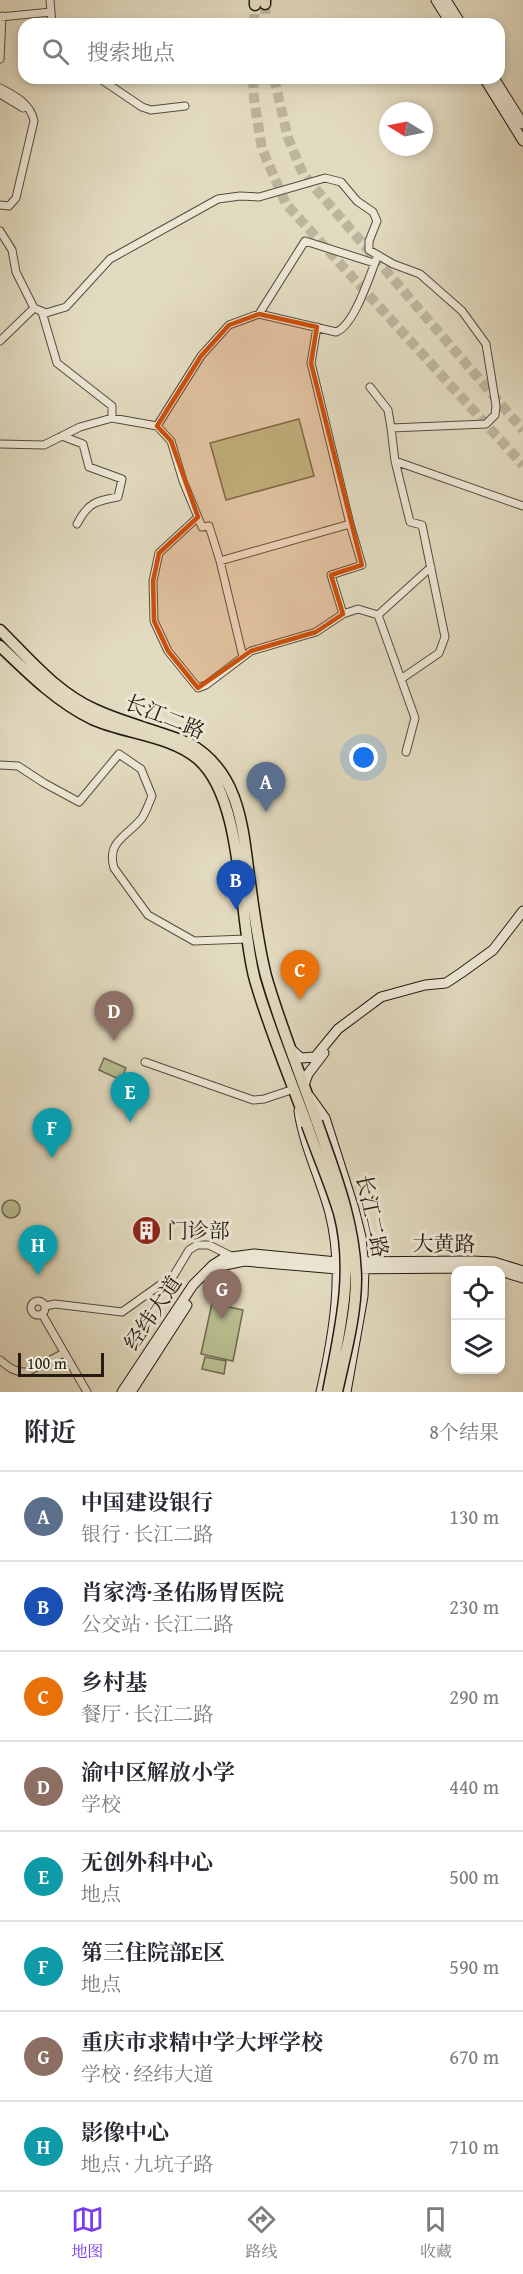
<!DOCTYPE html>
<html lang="zh">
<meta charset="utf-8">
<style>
:root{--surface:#fff;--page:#f2f2f3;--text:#2b2b33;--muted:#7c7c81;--line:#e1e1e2;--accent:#7c3aed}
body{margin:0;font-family:"Gentium Book Plus","Noto Serif SC",serif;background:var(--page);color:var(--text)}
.controls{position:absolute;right:18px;bottom:18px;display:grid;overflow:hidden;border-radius:12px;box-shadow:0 3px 9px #0003}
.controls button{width:54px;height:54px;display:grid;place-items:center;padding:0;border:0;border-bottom:2px solid var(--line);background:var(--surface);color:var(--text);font:30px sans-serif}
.compass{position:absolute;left:379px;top:102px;width:54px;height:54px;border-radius:50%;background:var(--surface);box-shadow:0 3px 9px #0003;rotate:280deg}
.scale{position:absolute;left:18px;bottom:15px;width:86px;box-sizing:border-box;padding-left:6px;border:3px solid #251b11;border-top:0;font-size:16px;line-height:21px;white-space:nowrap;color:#251b11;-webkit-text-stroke:4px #ece7d5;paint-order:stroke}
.you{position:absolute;left:364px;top:758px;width:21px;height:21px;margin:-15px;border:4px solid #fff;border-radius:50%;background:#1a73e8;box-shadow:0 0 0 9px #1a73e833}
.badge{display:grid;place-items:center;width:39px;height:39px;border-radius:50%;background:var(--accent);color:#fff;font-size:20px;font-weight:700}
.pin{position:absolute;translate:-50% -50px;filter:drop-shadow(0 2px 3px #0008)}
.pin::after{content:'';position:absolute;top:32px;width:21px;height:18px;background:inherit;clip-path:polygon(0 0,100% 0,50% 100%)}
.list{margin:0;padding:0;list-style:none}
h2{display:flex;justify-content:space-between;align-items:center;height:78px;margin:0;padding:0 24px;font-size:26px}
h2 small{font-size:20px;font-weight:400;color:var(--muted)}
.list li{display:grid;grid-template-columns:39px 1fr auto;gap:18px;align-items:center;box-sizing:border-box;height:90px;padding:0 24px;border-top:2px solid var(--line)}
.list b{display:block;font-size:22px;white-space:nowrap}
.list p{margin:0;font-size:20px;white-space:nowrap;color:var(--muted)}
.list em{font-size:20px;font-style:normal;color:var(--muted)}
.icon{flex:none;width:33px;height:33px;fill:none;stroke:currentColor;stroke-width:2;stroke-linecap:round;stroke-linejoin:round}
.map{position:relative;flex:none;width:523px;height:1392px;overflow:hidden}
.search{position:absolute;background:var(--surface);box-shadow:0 3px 9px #0003;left:18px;right:18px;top:18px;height:66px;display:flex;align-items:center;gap:15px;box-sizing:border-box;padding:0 21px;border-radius:18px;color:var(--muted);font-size:22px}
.sheet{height:798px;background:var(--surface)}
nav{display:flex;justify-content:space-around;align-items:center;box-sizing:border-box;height:84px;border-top:2px solid var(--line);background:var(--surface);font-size:16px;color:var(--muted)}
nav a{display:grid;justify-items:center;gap:3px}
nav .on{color:var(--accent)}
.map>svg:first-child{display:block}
</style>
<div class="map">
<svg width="523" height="1392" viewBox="0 0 523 1392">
<rect width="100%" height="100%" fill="#e2dabf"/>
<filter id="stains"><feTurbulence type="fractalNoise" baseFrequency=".00333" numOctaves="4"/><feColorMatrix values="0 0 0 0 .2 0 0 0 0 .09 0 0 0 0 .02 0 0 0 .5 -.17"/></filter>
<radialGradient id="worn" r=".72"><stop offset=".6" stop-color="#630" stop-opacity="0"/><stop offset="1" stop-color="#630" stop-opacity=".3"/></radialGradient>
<path fill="#b8be8f" stroke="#6e6c50" stroke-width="1.5" d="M299,419L314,476L226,500L210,443Z
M104,1058L126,1068L121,1080L99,1070Z
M2 1209a9 9 0 1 1 18 0a9 9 0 1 1-18 0Z
M212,1303L243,1310L233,1361L201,1354Z
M205,1357L226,1361L224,1374L202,1369Z"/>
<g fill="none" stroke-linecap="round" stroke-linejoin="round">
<path stroke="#bcb49c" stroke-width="10" stroke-dasharray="10 5" stroke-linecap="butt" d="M265,4L266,24
M254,24L255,5
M253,78L254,99L262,149L286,204L523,465
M274,78L288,138L303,174L523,430"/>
<defs>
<path id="street" d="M50,0L52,24
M0,17L51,12
M0,59L2,16
M99,78L142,107L151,110L185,106
M0,88C14,95 31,104 34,121L16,198L9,206L0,205
M0,94L23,108
M0,231L12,250L16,272L34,308L46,313L66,307L110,259L218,199L240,196L259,197L325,178L341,182L357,201L373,212L377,221L369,241V250L393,264L420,274L462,311L486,344L496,406L495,415L486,424L391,428L395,461L410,522L422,525L445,637L439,653L401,679
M42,312L57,363L112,406V418
M259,314L305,241L374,263
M317,327L311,363L350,524L362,565L331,575L343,614
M0,341L34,308
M370,387L388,410L391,428
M157,426L201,356L229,325L259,314L336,332C355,325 370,274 378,255
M62,436L83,444L89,467L122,479L118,497C95,501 88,503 77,524
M0,444L44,445L80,427L112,418L157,426L171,441L183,481L202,527L209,526L220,561L243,657
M395,461L523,506
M198,517L159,553L153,581L154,621L168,651L198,688L206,685L251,651L316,632L343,614L358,609L378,615L415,718L406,752
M220,561L350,524
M378,615L431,567
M0,765L18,766L44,783L79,802L119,754L141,769L152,796C149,803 146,812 142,818C128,836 106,841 114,868L148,915L194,941L246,939
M145,1062L253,1100L264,1099L294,1089
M31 1308a7 7 0 1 1 14 0a7 7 0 1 1-14 0Z
M45,1306L55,1304L122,1312L174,1275L189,1250L197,1245H209L233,1257
M42,1314L87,1392
M0,1360C9,1367 15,1373 27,1372L64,1353"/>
<path id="secondary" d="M436,0L451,24
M446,0L461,24
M484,78L523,141
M494,78L523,124
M292,1050L301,1058L315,1057L338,1029L381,997L425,985L446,983L461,973L493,950L523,911
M304,1085L308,1074L324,1053
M310,1097L325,1118L354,1209L361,1237L364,1269L363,1296L346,1392
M299,1111C304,1146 321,1179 330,1213C345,1272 334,1334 321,1392
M217,1269L225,1265L244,1261L337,1269L471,1268L497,1270
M500,1271L523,1278
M122,1392L193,1285L213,1265L224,1258L254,1254L337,1262L472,1261L494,1262L523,1271
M131,1392L187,1305"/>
<path id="primary" d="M265,4V0
M255,5V0
M0,630C29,659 57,693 96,710C124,723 159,731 188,743C236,769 242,819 248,868C253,904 257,941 266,976C280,1025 300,1073 317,1122
M0,646C28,673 57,702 92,719C125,734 170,735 198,759C245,800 238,919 255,980C269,1029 290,1077 307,1125"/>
</defs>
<use href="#street" stroke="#544b3c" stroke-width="9"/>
<use href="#secondary" stroke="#251b11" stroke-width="11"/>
<use href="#primary" stroke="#251b11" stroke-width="13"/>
<use href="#street" stroke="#ece7d5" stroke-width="7"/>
<use href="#secondary" stroke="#ece7d5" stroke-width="9"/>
<use href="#primary" stroke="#e2dabf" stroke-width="10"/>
<defs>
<path id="primary-bridge" d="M317,1122C335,1173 355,1223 356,1278C356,1317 345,1355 337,1392
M307,1125C317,1154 330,1183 339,1213C355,1272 339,1334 328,1392"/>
</defs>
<use href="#primary-bridge" stroke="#251b11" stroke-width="13" stroke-linecap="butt"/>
<use href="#primary-bridge" stroke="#e2dabf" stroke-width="10"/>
</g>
<path fill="#cb500d" fill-opacity="0.2" stroke="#cb500d" stroke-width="4.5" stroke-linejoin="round" d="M259,314L317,327L311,363L362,565L331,575L343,614L316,632L251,651L198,688L168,651L154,621L153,581L159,553L198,517L171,441L157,426L201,356L229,325Z"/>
<defs>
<symbol id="building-disc" viewBox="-11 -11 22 22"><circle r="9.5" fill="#8f2418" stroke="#ece7d5"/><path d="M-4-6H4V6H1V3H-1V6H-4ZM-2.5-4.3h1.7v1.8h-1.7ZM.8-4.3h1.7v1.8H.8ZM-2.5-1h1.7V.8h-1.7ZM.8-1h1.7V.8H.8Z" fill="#fff"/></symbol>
</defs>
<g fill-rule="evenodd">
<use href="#building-disc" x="130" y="1214" width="33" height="33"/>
</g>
<g text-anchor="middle" stroke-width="6" stroke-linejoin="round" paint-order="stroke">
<g font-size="21" fill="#251b11" stroke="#ece7d5">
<text transform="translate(165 717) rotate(22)" y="7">长江二路</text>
<text transform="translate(372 1216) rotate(78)" y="7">长江二路</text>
<text x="444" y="1251">大黄路</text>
<text transform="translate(153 1313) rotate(-56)" y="7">经纬大道</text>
</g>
<g font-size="21" fill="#251b11" stroke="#ece7d5" text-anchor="start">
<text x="167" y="1238">门诊部</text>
</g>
</g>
<rect width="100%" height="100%" filter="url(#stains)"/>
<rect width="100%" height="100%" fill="url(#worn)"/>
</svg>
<div class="controls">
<button><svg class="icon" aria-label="locate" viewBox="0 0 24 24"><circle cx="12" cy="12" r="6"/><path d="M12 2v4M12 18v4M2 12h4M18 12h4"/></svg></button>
<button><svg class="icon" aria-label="layers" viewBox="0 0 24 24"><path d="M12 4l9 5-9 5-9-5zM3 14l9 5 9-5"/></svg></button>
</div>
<svg class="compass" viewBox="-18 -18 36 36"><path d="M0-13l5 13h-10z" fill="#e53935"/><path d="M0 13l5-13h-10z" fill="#7c7c81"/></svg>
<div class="scale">100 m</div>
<div class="you"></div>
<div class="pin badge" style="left:266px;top:812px;background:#5c6f8a">A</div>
<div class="pin badge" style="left:236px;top:910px;background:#1a4fb4">B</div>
<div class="pin badge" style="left:300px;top:1000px;background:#e8710a">C</div>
<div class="pin badge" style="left:114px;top:1041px;background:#8d6e63">D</div>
<div class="pin badge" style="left:130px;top:1122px;background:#0f9aa8">E</div>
<div class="pin badge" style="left:52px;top:1158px;background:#0f9aa8">F</div>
<div class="pin badge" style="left:222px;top:1319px;background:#8d6e63">G</div>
<div class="pin badge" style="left:38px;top:1275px;background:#0f9aa8">H</div>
<div class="search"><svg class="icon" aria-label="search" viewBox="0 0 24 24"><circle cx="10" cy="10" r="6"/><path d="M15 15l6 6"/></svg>搜索地点</div>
</div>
<section class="sheet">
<h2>附近<small>8个结果</small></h2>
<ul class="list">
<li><span class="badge" style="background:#5c6f8a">A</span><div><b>中国建设银行</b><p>银行 · 长江二路</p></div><em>130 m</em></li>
<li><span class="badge" style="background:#1a4fb4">B</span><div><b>肖家湾‧圣佑肠胃医院</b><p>公交站 · 长江二路</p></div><em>230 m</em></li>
<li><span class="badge" style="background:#e8710a">C</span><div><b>乡村基</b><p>餐厅 · 长江二路</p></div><em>290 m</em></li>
<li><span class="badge" style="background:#8d6e63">D</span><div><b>渝中区解放小学</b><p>学校</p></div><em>440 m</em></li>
<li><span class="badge" style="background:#0f9aa8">E</span><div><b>无创外科中心</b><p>地点</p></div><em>500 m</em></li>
<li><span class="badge" style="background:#0f9aa8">F</span><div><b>第三住院部E区</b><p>地点</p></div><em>590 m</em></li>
<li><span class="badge" style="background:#8d6e63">G</span><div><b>重庆市求精中学大坪学校</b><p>学校 · 经纬大道</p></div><em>670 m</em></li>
<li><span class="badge" style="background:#0f9aa8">H</span><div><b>影像中心</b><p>地点 · 九坑子路</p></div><em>710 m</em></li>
</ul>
</section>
<nav>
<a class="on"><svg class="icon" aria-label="map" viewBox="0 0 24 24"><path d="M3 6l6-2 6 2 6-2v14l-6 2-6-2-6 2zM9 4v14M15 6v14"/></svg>地图</a>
<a><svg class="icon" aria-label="directions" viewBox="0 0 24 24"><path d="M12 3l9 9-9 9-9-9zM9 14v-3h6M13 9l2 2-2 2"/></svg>路线</a>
<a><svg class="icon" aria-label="saved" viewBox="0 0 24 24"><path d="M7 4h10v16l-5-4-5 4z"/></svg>收藏</a>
</nav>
